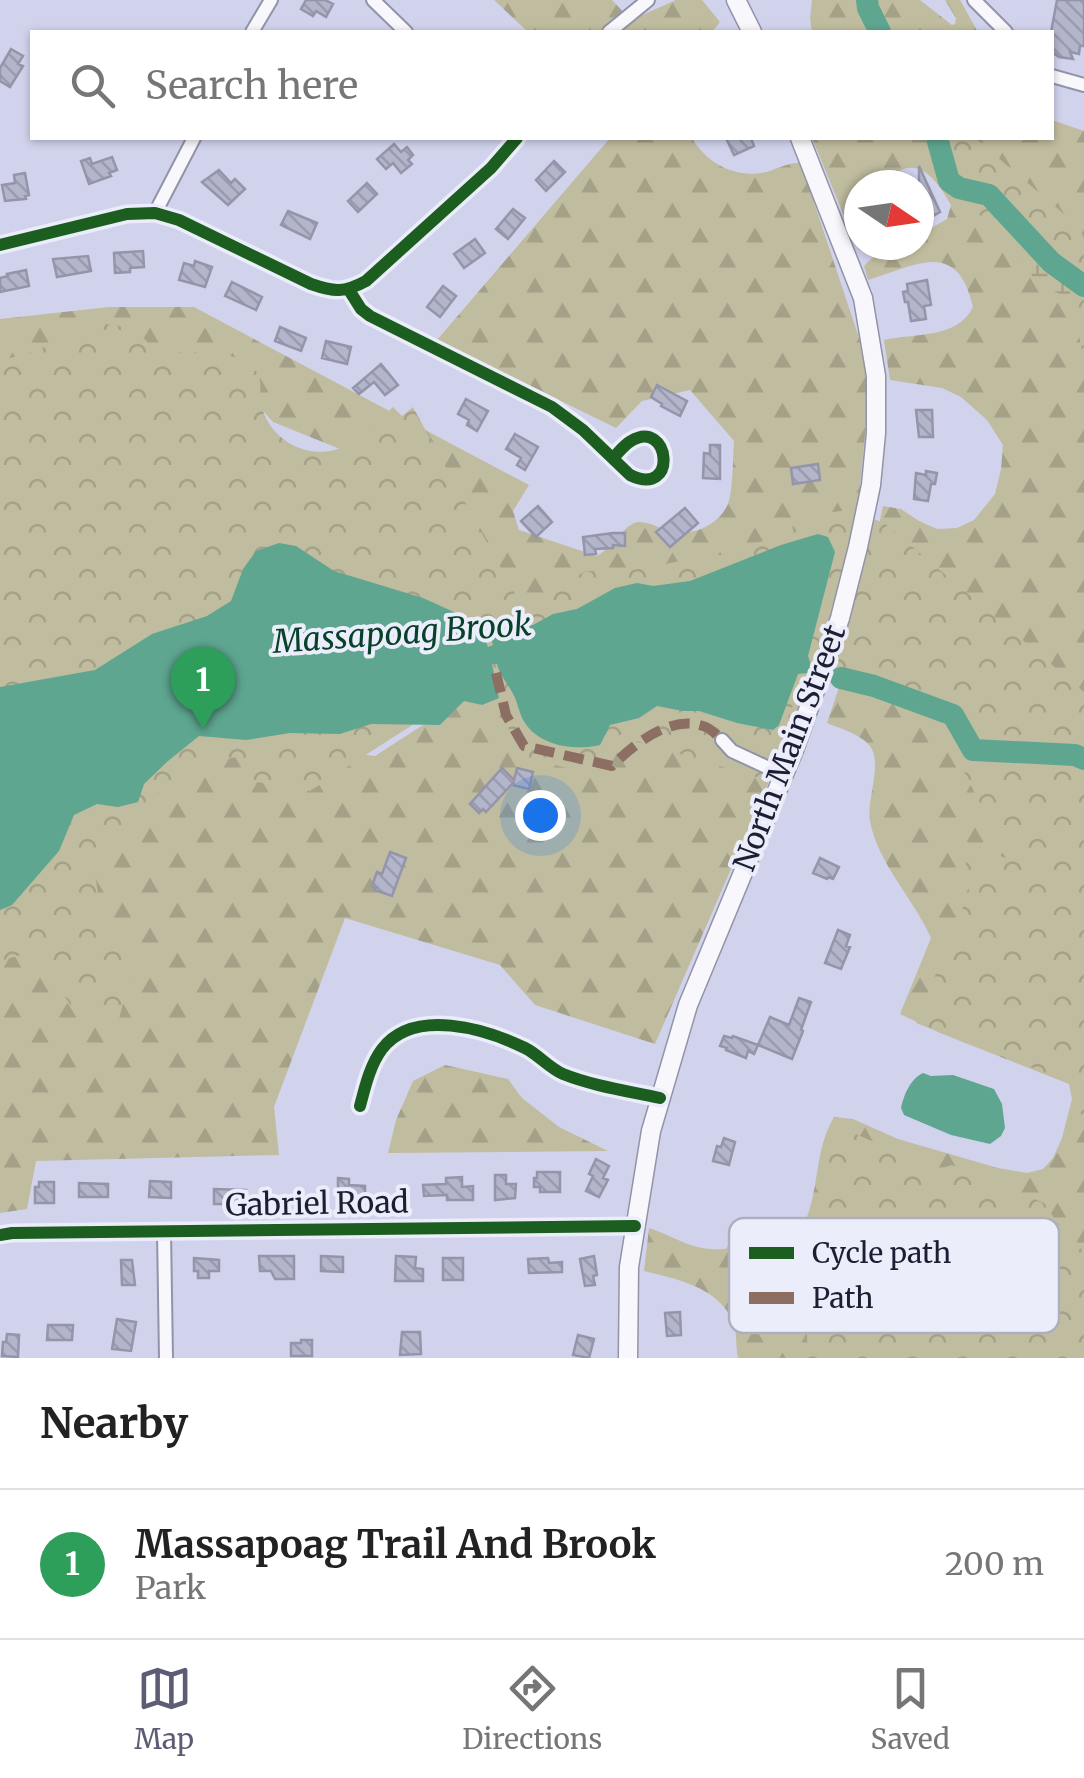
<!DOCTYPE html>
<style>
:root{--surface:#fff;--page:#f6f6f6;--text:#222;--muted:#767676;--line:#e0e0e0;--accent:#5c5d74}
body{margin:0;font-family:Merriweather,serif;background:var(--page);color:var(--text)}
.compass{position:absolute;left:844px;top:170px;width:90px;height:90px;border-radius:50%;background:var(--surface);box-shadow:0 2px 8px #0004;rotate:103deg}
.you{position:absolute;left:540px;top:815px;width:35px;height:35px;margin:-25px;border:8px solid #fff;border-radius:50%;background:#1a73e8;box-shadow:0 0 0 15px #1a73e833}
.badge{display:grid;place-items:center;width:65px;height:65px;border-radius:50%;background:var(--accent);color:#fff;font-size:32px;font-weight:700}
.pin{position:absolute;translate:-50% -82px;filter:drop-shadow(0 2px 5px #0008)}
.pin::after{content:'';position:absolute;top:52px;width:35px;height:30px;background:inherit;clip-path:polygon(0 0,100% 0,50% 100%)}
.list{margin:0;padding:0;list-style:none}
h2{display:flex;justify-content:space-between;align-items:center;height:130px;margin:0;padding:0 40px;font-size:42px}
h2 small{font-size:32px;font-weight:400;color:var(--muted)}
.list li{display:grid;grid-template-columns:65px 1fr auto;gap:30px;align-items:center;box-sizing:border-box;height:150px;padding:0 40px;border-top:2px solid var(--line)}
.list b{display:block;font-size:38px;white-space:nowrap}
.list p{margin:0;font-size:32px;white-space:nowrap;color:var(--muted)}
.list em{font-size:32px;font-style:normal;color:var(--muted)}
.icon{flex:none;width:55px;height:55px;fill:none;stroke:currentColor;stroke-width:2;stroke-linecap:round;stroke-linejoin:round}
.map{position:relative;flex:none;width:1084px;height:1358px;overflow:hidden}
.search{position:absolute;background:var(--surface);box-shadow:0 2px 8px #0004;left:30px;right:30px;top:30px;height:110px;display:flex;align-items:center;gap:25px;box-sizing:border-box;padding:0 35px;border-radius:0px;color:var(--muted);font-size:38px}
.sheet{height:280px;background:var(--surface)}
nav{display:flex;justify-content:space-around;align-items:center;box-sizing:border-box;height:140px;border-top:2px solid var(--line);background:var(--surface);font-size:28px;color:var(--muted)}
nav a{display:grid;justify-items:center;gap:5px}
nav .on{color:var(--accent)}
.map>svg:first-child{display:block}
</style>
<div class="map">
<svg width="1084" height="1358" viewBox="0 0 1084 1358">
<defs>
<pattern id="forest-firs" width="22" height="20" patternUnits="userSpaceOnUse" patternTransform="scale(2.5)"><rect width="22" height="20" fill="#c0bc9f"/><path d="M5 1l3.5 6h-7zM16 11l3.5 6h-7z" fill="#a5a189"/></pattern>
<pattern id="wetland-marsh" width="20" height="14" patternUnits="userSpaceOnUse" patternTransform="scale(2.5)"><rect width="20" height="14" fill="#c0bc9f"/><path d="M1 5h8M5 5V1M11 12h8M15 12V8" fill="none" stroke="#a5a189"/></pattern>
<pattern id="park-crowns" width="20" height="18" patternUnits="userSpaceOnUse" patternTransform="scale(2.5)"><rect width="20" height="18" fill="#c0bc9f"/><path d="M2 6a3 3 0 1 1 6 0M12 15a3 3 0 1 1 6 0" fill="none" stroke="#a5a189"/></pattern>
<pattern id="building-back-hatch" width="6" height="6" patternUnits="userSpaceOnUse" patternTransform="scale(2.5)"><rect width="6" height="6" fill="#b3b5cb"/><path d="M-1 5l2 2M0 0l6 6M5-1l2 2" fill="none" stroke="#9a9baf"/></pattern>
</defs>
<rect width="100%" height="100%" fill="#d1d3ed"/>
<path fill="url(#forest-firs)" d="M494,0H612L631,20L676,0H702L720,22L712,32H528Z
M812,0H920L952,25L955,24L956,18L945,0H960L978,32H812L810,19Z
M1052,120L1084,131V1358H738C735,1345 738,1331 732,1319C715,1286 676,1279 644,1271L649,1228C679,1238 693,1252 726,1249L740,1227L745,1223L763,1219L792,1225L805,1222C820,1187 814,1151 834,1117L853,1119L898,1139L998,1168L1027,1173L1043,1169L1053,1158L1062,1138L1072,1099L1069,1084L940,1033L900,1014L931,938C914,899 878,864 870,821C866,799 884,762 869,745C860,734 839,728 827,723L852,649L883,506L901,509L919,521L937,529L957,528L974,520L995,494L1001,469L1003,445L987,420L961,397L942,388L890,380L884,340C913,333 958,339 973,307C957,238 917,265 868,280L864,266C883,246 892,245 919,245V235L947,219L951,205C934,174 912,150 882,185H859V237L854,240L812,138H1052Z
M610,138H692C706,162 732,177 761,173C775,171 786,162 801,163L871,374L857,517L533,625L340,449L273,422L236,381L0,390V319L109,307H194L529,485L513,511L519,530L597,556C611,549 625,523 638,522C650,521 664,531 676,532C696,535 719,524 728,504C733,492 733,455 734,441L690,390L642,401L616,428L437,340Z
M491,664L808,673L797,717L655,1044L535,1005L500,965L345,918L274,1107L279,1155L36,1161L27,1209L0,1213V943L82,870L199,736L375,756L423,725H440L464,700L482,705Z
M445,1065L508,1079L522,1098L559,1127L608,1151L388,1153L396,1120L413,1081Z"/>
<path fill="url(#wetland-marsh)" d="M1025,211L1042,215L1084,305L1036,283L1023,259L1016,229Z"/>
<path fill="url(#park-crowns)" d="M862,0H882L883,18L890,32H860Z
M929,138H975L1078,226L1084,238V360L1065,268L1013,221L1002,218L993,221L949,201L964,171Z
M100,324C111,324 126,326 136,332C145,337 148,345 157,350C189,356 225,344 253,368C265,378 258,391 261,404C269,441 311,463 345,446C363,437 378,420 393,407L402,416L413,407L521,605L586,571L633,570L707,556L793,533L792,517L849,510L884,523L1084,692V1124L1071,1079L1046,1073L916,1023L969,892L963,840L1010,860L1011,853L985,814L934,710L891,695L804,678L763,779L630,739L605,755L595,774L514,756L500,685L423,718L310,791L251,781L241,756L195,766L149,798L121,829L94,866L101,915L134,960L118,1023L74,1010L34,951L0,961V361L38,350Z
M841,1128L939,1169L952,1165L1044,1203L1061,1228L1063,1241L1084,1250V1358H808L803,1240L824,1185L822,1178Z"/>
<path fill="#5ea690" d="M818,534L828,537L835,552L808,656L811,665L808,673L798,674L779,725L773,730L737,723L699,711H683L657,706L639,718L610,725L600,745C575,751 540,746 525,723C519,714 518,702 512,692C507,682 500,676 497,664H492L499,698L482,705L464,701L440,725L371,724L340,734L290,733L246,740L199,736L168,761L144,784L138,802L118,807L97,804L74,815L59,851L12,905L0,910V687L95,670L152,634L207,616L231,601L243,569L256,551L279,543L296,546L334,571L423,598L465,617L477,618L488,647L493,645L487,623L489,621L508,627L533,625L553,614L577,609L615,588L637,583L653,586L690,581L781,545Z
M923,1073L931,1076L953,1075L994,1089L1002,1104L1005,1128L1001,1136L990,1144L951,1135L904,1115L901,1108C904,1095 910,1079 923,1073Z"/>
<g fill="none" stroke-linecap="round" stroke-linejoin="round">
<path stroke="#5ea690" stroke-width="22" d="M867,0L868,8L880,32
M937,138L949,181L959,188L989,195L1051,262L1084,286
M841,678L874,686L953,715L973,750L1075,755L1084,759"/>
</g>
<path fill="url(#building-back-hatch)" stroke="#9495aa" stroke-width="2.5" d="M306,0H325L333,4L326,17L316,11L313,16L301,9Z
M1057,0H1084V46H1080L1079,54L1070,52L1073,59L1059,57L1052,52L1051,32Z
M11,49L23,56L18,64L23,66L10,87L0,81V68Z
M726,138H751L754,146L734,155Z
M394,144L401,152L407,147L413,155L408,160L412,164L401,173L393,163L386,169L377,159Z
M112,157L117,170L109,173L111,176L89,184L81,161L90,158L92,164Z
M554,161L565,172L546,191L536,180Z
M919,166L940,212L919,224Z
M219,170L231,183L235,179L245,189L228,205L202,182Z
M25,173L29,195L25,196L26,199L5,201L2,185L15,183L14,175Z
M367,183L377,194L358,212L348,201Z
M513,209L525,218L508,239L496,229Z
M288,211L317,223L310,239L281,225Z
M475,239L485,253L464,268L454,254Z
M143,251L144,267L130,268V272L115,273L114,253Z
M88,256L91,271L57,277L53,259Z
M195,261L212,267L205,287L179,280L184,263L194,266Z
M26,270L29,286L0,292V278L8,276L7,274Z
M927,280L931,305L924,306L926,319L911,321L908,302H905L903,292L908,291L907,284Z
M232,282L262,297L256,310L225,296Z
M443,286L456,296L440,317L427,307Z
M280,327L306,338L301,351L275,341Z
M326,341L351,347L347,364L322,358Z
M381,364L398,385L385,395L374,382L359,394L353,388Z
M657,385L687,401L680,416L661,406L662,404L651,397Z
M466,399L488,411L477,431L467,425L469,420L458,414Z
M916,410H932L933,437H919Z
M515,434L538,447L525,470L517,465L521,458L506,449Z
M710,445H720V479L703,478L704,453L710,454Z
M818,464L820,480L793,484L791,468Z
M926,471L937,473L935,484H931L928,501L914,499L916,473L926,475Z
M538,506L552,522L536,537L521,521Z
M685,508L698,523L670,547L656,532Z
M613,533H625V546L613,545V548L595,549L596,554L585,555L583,537Z
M502,768L514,780L517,768L533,772L529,789L513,785L514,782L486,812L483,809L479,813L470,804Z
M390,852L406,858L392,896L375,890L376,888L372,886L377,872L382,874Z
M820,858L839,867L833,879L828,877L827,879L813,873Z
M838,930L850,935L846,946L850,947L841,969L825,963Z
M799,998L811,1002L801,1030L803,1031L792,1059L758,1045L770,1017L789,1025Z
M724,1036L732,1038L733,1036L758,1045L754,1054L748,1051L746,1058L726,1050L727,1048L720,1046Z
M724,1138L735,1142L729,1165L713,1161L717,1146L721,1147Z
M596,1159L609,1166L603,1178L608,1180L599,1197L586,1191L593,1176L589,1174Z
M537,1172H560V1192H540V1187H534V1178H537Z
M495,1175H506V1184H516L515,1198L495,1200Z
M462,1177V1187L473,1186V1200H447V1195L424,1196L423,1185L446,1184V1178Z
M338,1178L349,1179V1185L365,1186V1201L343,1200V1191H338Z
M150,1181L171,1182V1198L149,1197Z
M39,1182H54V1203H35V1187H39Z
M79,1183L108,1184V1197H79Z
M214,1189L246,1190L245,1204H214Z
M259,1256H294V1279H275L271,1271H260Z
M321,1256L343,1257V1272L321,1271Z
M396,1256L416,1257L415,1268L423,1269V1281H395Z
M594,1256L597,1275L593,1276L595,1285L585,1286L580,1259Z
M194,1258L219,1260V1271H209V1278H198V1271H194Z
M443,1258H463V1280H443Z
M548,1258L549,1263L562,1262V1272L529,1273L528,1259Z
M121,1260H132L135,1285H122Z
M680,1312L681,1335L667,1336L665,1313Z
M117,1319L136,1322L131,1351L112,1349Z
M48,1325H73L72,1340H47Z
M402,1332H420L421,1354L400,1355Z
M7,1334L19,1335L18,1357L2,1356L3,1342H6Z
M578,1335L594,1339L589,1358L573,1355Z
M301,1340H312V1356H291V1343H301Z"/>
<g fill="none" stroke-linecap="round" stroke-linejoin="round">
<defs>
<path id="minor" d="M373,0L406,32
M974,0L1006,32
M252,32L271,0
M609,32L648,0
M1052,76L1084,85
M155,213L194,138
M0,245L127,214L155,213L179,220L311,284C334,292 344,293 366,281L491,168L517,138
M349,290L361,309L370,316L552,407L583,430L630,475C679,499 670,417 631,441C624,445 618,453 613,458
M722,740L732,751L784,775
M360,1106C365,1087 370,1065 382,1049C414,1007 486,1029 525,1048C539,1055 549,1068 563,1074C593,1086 628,1091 660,1098
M164,1231L166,1358
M0,1235L12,1233L635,1226"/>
<path id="major" d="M736,0L752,32
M628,1358L629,1267L651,1131L688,1005L794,750L827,657L840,618L858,547L871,485L876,433V376L863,298L800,138"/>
</defs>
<use href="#minor" stroke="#9293a8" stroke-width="16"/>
<use href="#major" stroke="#9293a8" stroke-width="21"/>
<use href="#minor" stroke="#f8f8fc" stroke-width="12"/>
<use href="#major" stroke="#f8f8fc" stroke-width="18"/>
<path stroke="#8d6e63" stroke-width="10" stroke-dasharray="20 10" stroke-linecap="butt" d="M496,673L506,715L524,746L612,766C634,744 670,715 703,726C711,728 716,735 722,740"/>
<defs>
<path id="cycleway" d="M0,245L127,214L155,213L179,220L311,284C334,292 344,293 366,281L491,168L517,138
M349,290L361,309L370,316L552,407L583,430L630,475C679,499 670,417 631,441C624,445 618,453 613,458
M360,1106C365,1087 370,1065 382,1049C414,1007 486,1029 525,1048C539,1055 549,1068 563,1074C593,1086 628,1091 660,1098
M0,1235L12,1233L635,1226"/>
</defs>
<use href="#cycleway" stroke="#ecedfa" stroke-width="19"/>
<use href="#cycleway" stroke="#1b5e20" stroke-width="12"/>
</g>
<g text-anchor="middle" stroke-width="8" stroke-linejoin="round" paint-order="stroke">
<g font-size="30" fill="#1d1d33" stroke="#ecedfa">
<text transform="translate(790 748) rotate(-69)" y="10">North Main Street</text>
<text transform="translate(317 1204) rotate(-1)" y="10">Gabriel Road</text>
</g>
<g font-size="32" font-style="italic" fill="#07412a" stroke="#ecedfa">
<text transform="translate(402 633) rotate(-4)" y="11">Massapoag Brook</text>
</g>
</g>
<rect x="729" y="1218" width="330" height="115" rx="15" fill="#ecedfa" stroke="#aeafbe" stroke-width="2.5"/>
<rect x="749" y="1247" width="45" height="12" fill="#1b5e20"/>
<rect x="749" y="1292" width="45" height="12" fill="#8d6e63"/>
<g font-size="28" fill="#1d1d33">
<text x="812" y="1263">Cycle path</text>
<text x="812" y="1308">Path</text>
</g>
</svg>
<svg class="compass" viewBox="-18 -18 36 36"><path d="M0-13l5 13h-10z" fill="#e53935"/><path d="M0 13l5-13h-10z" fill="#767676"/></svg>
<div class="you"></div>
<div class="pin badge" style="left:203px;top:729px;background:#2e9e5b">1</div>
<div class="search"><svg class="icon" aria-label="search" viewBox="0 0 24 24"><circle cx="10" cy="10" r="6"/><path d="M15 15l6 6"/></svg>Search here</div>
</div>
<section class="sheet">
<h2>Nearby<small></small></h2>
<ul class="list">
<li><span class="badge" style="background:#2e9e5b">1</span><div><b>Massapoag Trail And Brook</b><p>Park</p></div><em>200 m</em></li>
</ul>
</section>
<nav>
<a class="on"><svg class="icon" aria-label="map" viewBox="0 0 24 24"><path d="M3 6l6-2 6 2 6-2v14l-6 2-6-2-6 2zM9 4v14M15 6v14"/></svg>Map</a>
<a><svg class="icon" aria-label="directions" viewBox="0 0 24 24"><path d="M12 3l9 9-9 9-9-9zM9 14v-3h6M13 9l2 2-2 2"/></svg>Directions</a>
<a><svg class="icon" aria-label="saved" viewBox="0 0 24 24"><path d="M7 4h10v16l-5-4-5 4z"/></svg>Saved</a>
</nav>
